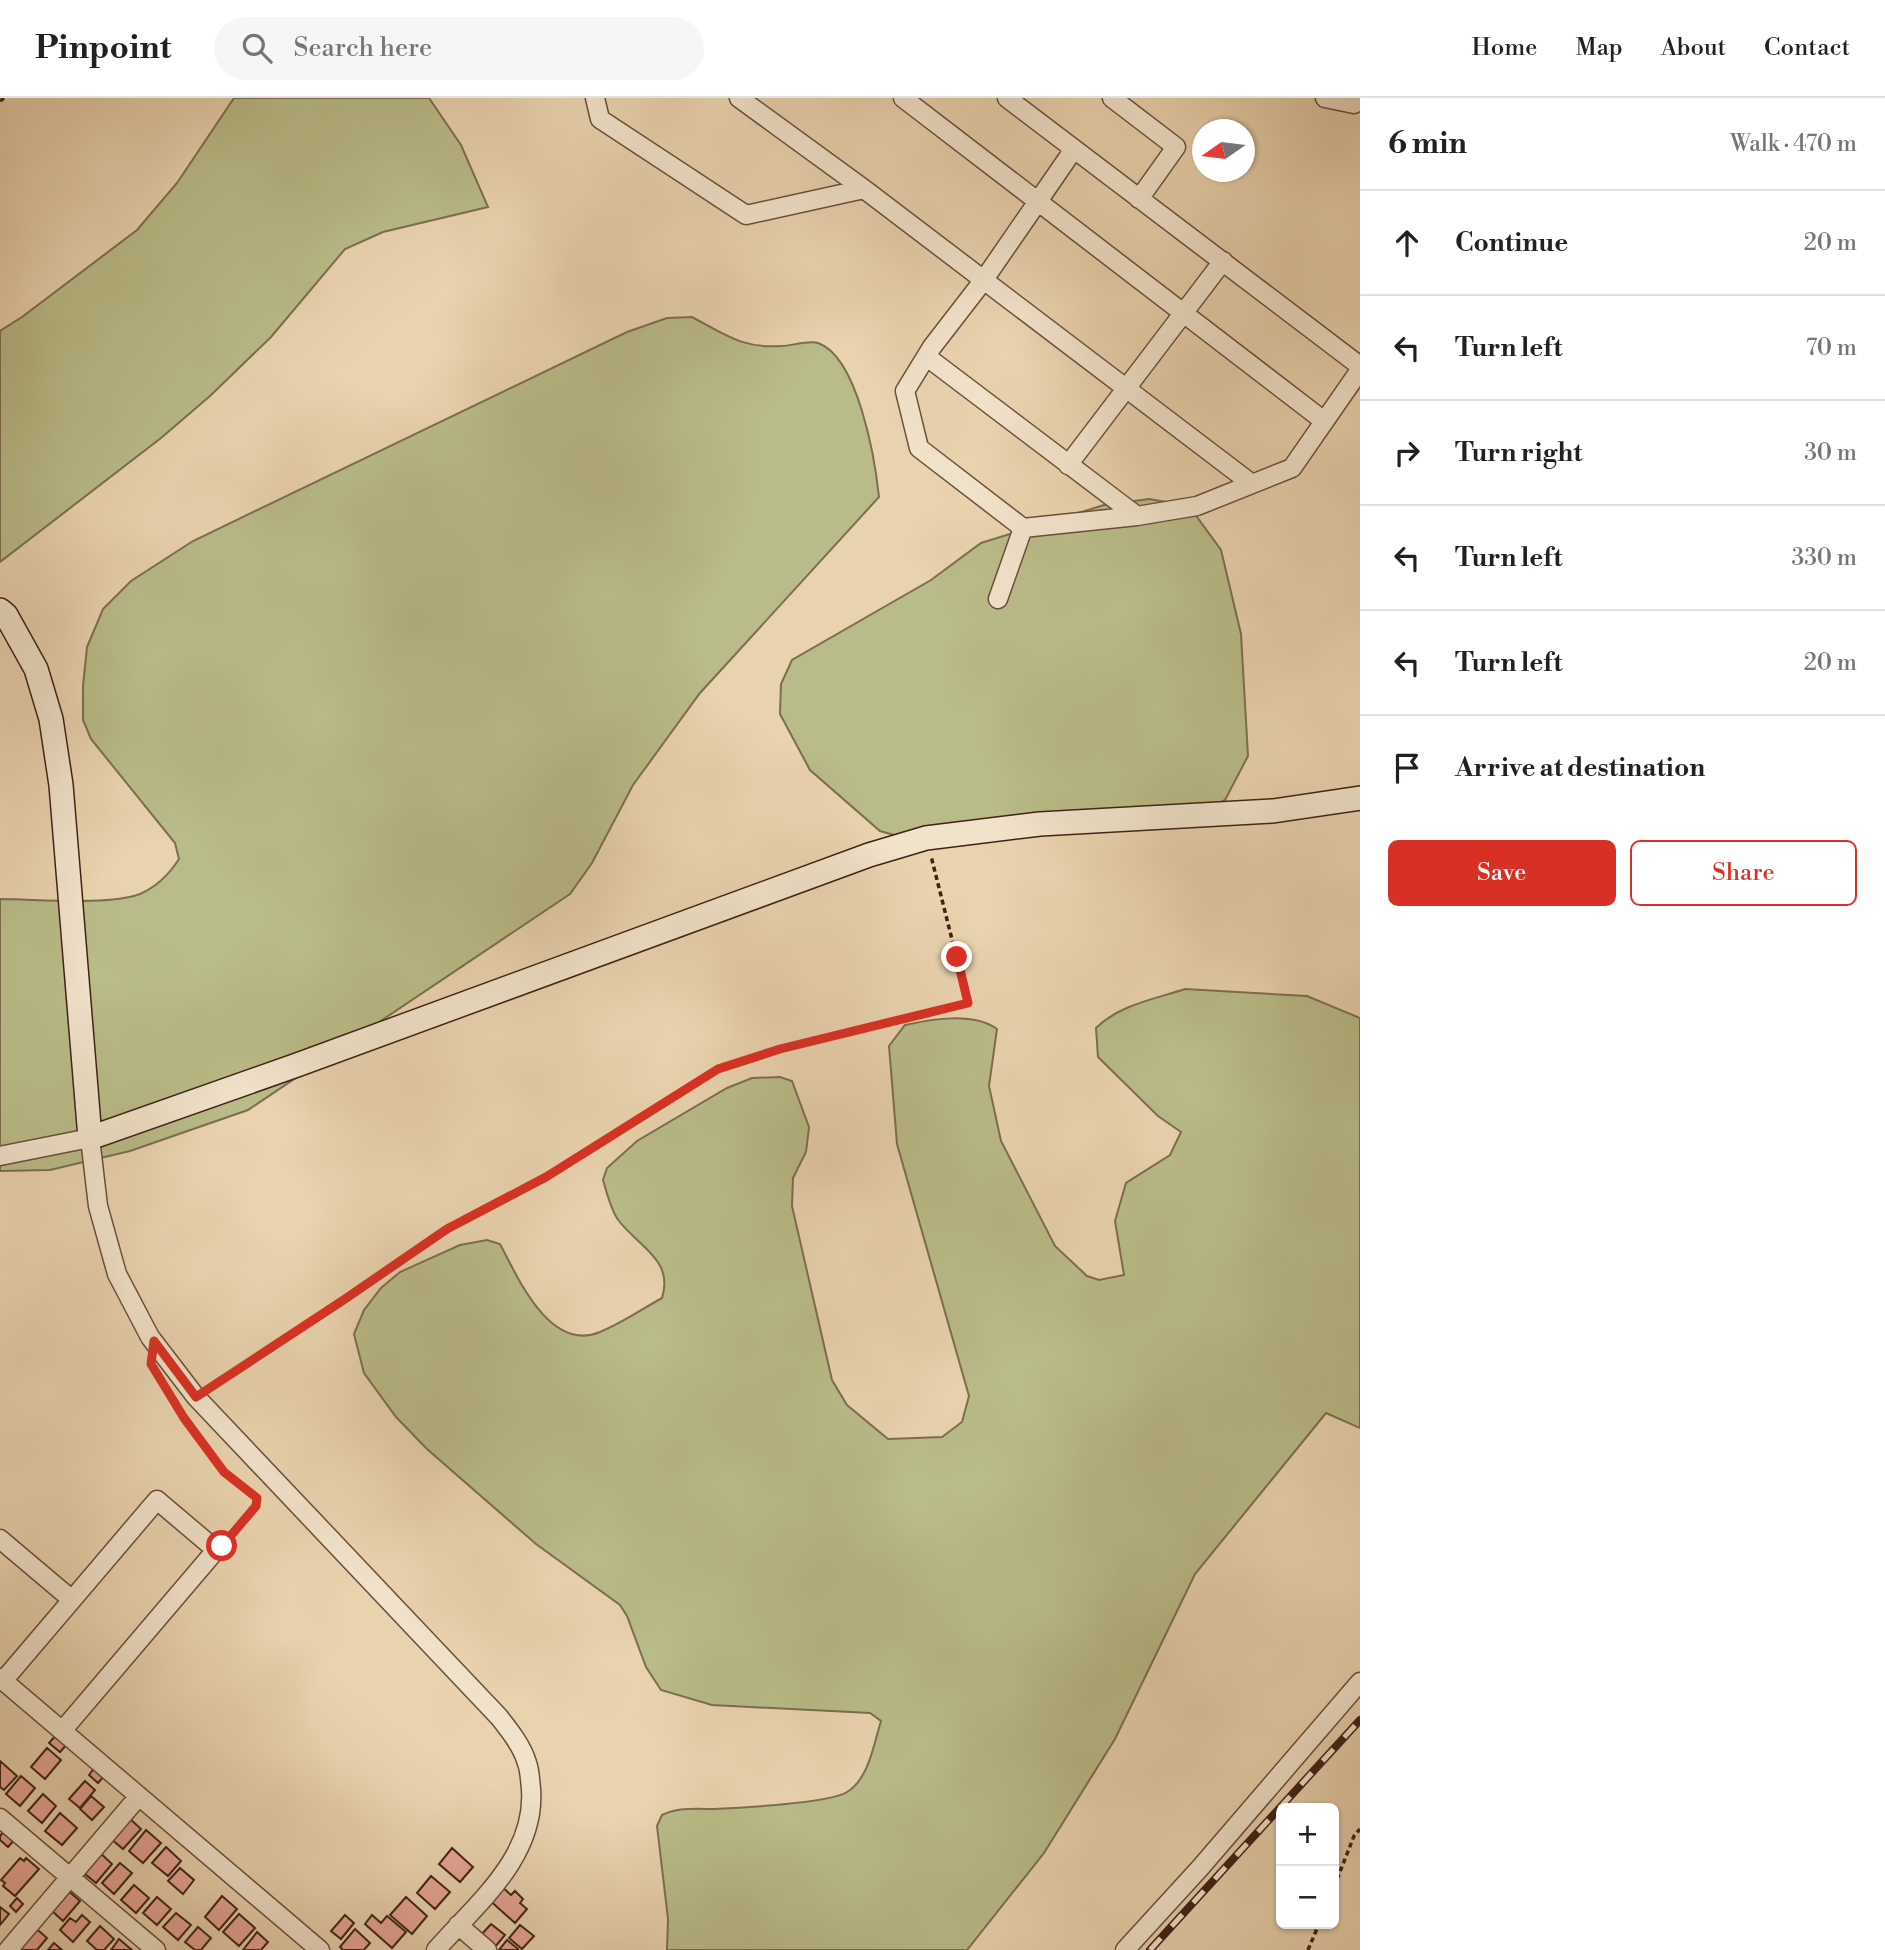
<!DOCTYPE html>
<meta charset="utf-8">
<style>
:root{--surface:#fff;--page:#f6f6f6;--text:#202124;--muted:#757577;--line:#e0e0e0;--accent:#d93025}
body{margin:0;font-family:"Libre Bodoni",serif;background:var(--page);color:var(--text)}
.controls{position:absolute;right:21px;bottom:21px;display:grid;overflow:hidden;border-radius:10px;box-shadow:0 2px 5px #0004}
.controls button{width:63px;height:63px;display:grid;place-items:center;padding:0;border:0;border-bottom:2px solid var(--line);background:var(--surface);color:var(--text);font:35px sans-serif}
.compass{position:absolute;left:1192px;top:21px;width:63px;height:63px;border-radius:50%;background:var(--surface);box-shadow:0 2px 5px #0004;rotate:256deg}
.stop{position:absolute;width:21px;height:21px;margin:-16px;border:5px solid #d93025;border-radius:50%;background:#fff}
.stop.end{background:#d93025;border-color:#fff;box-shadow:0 2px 7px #0008}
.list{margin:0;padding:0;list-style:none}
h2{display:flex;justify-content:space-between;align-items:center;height:91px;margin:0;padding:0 28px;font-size:30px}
h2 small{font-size:23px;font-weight:400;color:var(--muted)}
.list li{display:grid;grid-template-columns:46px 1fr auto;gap:21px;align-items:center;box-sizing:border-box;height:105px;padding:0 28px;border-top:2px solid var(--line)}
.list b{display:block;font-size:26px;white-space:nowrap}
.list em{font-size:23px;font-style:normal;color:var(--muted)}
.actions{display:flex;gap:14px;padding:21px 28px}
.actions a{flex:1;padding:16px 0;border:2px solid var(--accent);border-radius:10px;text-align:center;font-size:24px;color:var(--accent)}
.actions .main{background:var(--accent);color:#fff}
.icon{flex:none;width:38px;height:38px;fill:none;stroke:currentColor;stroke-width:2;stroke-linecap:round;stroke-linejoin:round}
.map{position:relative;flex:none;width:1360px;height:1852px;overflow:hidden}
header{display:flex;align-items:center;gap:42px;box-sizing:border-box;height:98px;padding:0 35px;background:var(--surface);border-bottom:2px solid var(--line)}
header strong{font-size:33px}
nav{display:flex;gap:38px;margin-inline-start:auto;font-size:24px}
.search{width:490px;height:63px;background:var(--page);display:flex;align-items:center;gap:18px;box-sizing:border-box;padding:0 24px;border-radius:38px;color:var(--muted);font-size:26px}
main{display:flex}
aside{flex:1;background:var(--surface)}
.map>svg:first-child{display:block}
</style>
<header>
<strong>Pinpoint</strong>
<div class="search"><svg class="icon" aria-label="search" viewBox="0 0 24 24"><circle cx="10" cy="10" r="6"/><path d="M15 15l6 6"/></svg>Search here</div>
<nav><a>Home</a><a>Map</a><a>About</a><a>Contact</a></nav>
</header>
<main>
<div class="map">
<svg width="1360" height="1852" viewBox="0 0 1360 1852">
<rect width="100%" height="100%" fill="#e9d2ae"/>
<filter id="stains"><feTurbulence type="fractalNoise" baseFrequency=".00286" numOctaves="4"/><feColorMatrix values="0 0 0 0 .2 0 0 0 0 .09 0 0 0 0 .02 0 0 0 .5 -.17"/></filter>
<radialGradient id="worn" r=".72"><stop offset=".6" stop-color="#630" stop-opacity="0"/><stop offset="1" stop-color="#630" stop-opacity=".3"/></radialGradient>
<path fill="#b9bb88" stroke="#7c6e4e" stroke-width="2" d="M234,0H429L461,47L488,109L383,134L345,151L271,239L210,298L161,340L0,464V233L22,219L137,132L177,85Z
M692,219C724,236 743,251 781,248C792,248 808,242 818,245C858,259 875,361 879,399L700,595L633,687L592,765L570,796L248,1012L130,1053L50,1072L0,1073V801C37,801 107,808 140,796C156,789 170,775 179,761L175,745L91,641L83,622V588L87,549L103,511L131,483L193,443L627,234L667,220Z
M1149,401L1189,408L1221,452L1241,536L1248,658L1225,702L1183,724L912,742L880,733L810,672L780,616L781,586L792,562L931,482L981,445L1104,407Z
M1185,891L1307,898L1360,920V1330L1326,1315L1195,1476L1115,1641L1044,1755L967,1852H667L668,1821L657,1728L662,1717C679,1709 696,1711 714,1711C737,1710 831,1705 847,1694C869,1681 874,1645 881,1623L870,1615L712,1607L661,1592L646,1569L627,1518L620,1507L536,1446L427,1351L396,1319L364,1275L354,1236L364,1212L381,1190L400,1174L460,1147L487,1142L500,1146C518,1180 550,1255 600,1234C622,1225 642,1211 662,1200C674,1162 639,1149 619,1123C611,1113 607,1095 603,1082L607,1070L637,1043L727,990L752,980L780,979L792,983L809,1029L806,1054L793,1080L792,1108L832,1282L847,1307L888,1341L942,1339L962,1324L969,1298L897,1046L889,948L905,927C933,921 973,914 997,931L989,988L1001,1043L1055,1148L1087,1178L1099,1182L1124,1177L1115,1123L1126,1085L1170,1057L1181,1034L1158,1018L1098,959L1096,930C1119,907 1155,901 1185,891Z"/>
<path fill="#e6a494" stroke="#3f2215" stroke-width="2" d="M58,1635L68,1645L60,1654L49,1645Z
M47,1650L61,1662L45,1681L31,1669Z
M0,1663L17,1678L4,1692L0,1689Z
M95,1669L105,1677L98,1685L89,1677Z
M21,1678L35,1690L20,1708L6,1696Z
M85,1683L95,1692L80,1710L69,1701Z
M43,1696L56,1708L42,1725L28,1713Z
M91,1698L104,1709L92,1722L80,1711Z
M60,1715L77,1730L62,1747L45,1733Z
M128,1719L141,1731L123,1751L110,1740Z
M5,1732L15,1741L8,1749L0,1742V1738Z
M146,1732L161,1745L143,1765L129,1753Z
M166,1749L181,1763L168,1778L152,1765Z
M452,1750L473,1769L460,1784L439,1766Z
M96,1751L112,1766L96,1785L79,1771Z
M20,1760L24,1763L26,1760L39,1771L15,1798L3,1788L5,1785L1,1782Z
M120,1765L132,1775L114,1796L102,1785Z
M180,1770L194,1782L183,1796L168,1783Z
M431,1778L450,1794L435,1811L417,1795Z
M499,1786L511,1797L515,1793L523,1801L520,1805L527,1811L515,1825L487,1800Z
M134,1787L149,1800L136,1815L121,1802Z
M65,1790L80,1803L63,1823L51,1812Z
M222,1798L237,1811L219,1832L205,1819Z
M157,1799L171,1811L157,1827L143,1815Z
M406,1799L427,1818L412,1836L390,1817Z
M17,1800L23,1806L16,1814L10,1808Z
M0,1809L9,1816L0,1827Z
M176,1815L191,1827L178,1842L163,1829Z
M239,1816L255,1830L239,1848L223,1834Z
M82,1817L90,1824L73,1844L60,1832L70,1820L76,1824Z
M345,1817L354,1825L341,1841L331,1833Z
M372,1817L381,1825L387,1818L406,1834L392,1850L365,1826Z
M31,1826L47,1840L37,1852H22L15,1846Z
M491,1826L505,1837L495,1849L481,1837Z
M520,1827L534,1838L522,1851L509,1840Z
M100,1828L114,1841L104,1852H97L87,1843Z
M198,1829L211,1840L201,1852H195L185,1844Z
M355,1831L370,1845L364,1852H343L340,1849Z
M257,1834L268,1844L261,1852H243Z
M119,1841L132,1852H111Z
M507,1842L518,1851L517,1852H499Z
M54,1845L62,1852H48Z"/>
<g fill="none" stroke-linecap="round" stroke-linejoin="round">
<defs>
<path id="street" d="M595,0L600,21L746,117L864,91
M739,0L864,91L1252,386
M903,0L1324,323
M1007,0L1360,268
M1112,0L1176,49L1139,101
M1325,0L1354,6
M1074,51L983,183L932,249L905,293L919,350L1023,430L1137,418L1197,408L1292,370L1360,272
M927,259L1137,418
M1068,367L1223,163
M998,501L1023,430
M0,1058L90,1040L98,1108L117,1176L150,1239L196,1299L499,1619C510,1633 522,1648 527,1665C530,1673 530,1683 531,1691C536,1759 477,1805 436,1852
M0,1441L71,1501
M0,1580L320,1852
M3,1583L157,1402L216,1452L62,1633
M0,1720L156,1852
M458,1827L487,1852
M8,1852L139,1698
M1125,1852L1200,1770L1360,1584"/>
<path id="secondary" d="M0,512L6,517L36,571L51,621L61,687L90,1040L297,967L869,757L926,740L1040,726L1273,713L1360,700"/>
</defs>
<use href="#street" stroke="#6a4e3b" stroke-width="21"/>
<use href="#secondary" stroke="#3f2215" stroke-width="26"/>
<path stroke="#3f2215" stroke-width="3.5" stroke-dasharray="5 3.5" stroke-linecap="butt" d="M0,3L4,0
M210,1290L447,1131L546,1079L718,971L780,951L968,905L931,758
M167,1293L212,1360L224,1374L257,1400L256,1408L228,1440
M1334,1789L1354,1738L1360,1731
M1308,1852L1319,1826"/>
<use href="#street" stroke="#f1e2ca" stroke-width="18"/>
<use href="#secondary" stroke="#f1e2ca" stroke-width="23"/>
<defs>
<path id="rail" d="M1150,1852L1360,1622"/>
</defs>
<use href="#rail" stroke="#3f2215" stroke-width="8"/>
<use href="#rail" stroke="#f1e2ca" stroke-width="5" stroke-dasharray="16" stroke-linecap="butt"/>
</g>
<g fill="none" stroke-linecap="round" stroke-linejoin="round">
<path stroke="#d93025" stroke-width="9" d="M222,1448L256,1408L257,1400L224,1374L184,1320L151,1266L154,1243L196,1299L345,1201L447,1131L546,1079L718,971L780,951L968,905L957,859"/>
</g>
<rect width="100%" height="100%" filter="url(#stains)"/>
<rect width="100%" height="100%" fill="url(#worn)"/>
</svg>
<div class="controls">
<button>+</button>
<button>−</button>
</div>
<svg class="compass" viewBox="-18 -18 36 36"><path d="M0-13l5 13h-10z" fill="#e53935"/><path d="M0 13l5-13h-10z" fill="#757577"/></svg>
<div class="stop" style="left:222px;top:1448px"></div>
<div class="stop end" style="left:957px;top:859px"></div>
</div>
<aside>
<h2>6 min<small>Walk · 470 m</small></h2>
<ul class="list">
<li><svg class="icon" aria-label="ahead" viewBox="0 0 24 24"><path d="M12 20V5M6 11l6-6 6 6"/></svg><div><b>Continue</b></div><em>20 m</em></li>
<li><svg class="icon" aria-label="left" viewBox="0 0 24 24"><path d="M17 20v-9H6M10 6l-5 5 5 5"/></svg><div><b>Turn left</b></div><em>70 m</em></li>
<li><svg class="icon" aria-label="right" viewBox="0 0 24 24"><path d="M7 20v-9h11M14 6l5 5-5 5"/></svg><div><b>Turn right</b></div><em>30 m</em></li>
<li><svg class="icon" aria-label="left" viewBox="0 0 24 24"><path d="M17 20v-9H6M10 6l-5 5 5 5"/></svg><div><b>Turn left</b></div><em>330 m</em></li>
<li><svg class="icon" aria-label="left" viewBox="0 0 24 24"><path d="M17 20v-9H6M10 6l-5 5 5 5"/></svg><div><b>Turn left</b></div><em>20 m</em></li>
<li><svg class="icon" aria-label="arrive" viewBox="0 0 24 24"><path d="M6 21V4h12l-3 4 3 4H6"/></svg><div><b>Arrive at destination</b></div></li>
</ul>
<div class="actions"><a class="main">Save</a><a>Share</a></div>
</aside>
</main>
